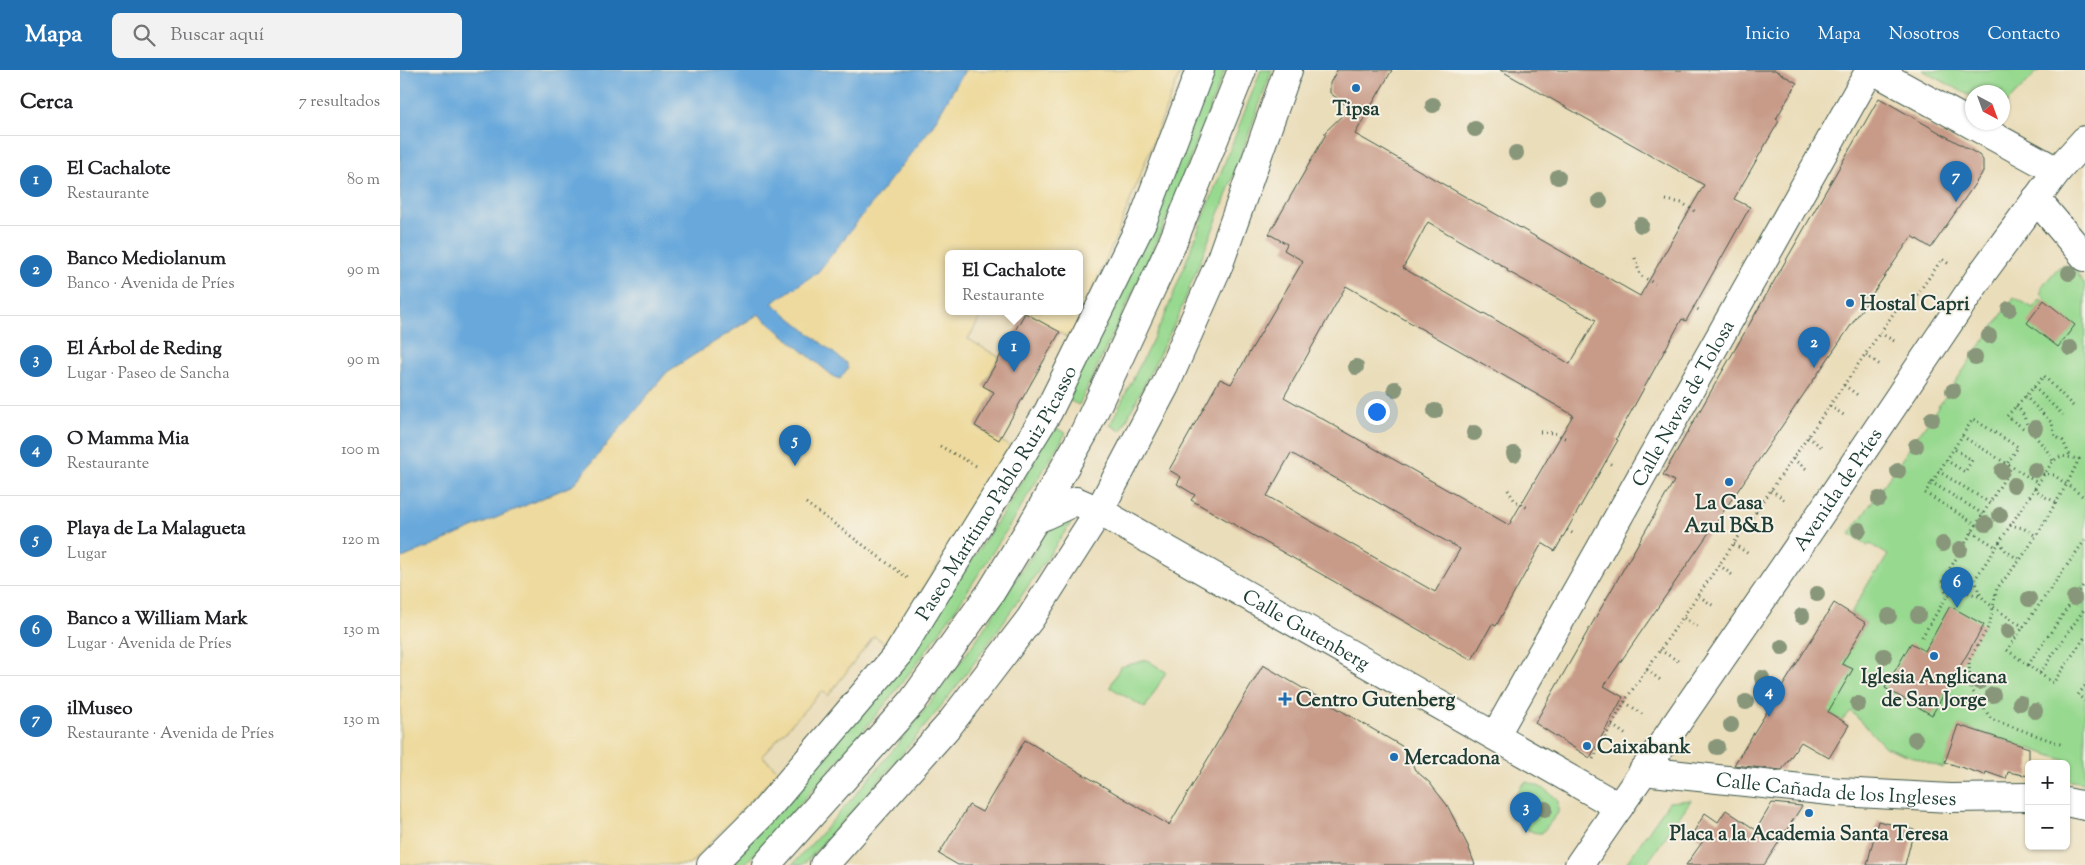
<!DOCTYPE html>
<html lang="es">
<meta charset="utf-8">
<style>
:root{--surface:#fff;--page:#f2f2f2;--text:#202124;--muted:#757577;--line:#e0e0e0;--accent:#1f6fb2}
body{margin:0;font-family:"Sorts Mill Goudy",serif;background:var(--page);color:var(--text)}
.controls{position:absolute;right:15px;bottom:15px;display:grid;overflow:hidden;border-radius:8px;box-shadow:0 1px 4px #0004}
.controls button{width:45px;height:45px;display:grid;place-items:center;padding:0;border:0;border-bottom:1px solid var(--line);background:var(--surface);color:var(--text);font:25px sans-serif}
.compass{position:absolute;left:1565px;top:15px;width:45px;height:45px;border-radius:50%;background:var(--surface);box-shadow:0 1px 4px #0004;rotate:139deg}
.you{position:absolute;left:976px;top:341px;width:18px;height:18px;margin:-12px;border:4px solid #fff;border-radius:50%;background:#1a73e8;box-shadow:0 0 0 8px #1a73e833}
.badge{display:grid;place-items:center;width:32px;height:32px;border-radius:50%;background:var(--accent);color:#fff;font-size:16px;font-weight:700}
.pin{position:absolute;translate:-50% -41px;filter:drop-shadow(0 1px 2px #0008)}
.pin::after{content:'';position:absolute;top:26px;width:18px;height:15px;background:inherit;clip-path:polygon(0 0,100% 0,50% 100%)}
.popup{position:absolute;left:545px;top:180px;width:138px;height:65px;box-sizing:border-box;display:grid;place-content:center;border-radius:8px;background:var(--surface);filter:drop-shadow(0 1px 4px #0005);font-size:16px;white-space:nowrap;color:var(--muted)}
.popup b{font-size:19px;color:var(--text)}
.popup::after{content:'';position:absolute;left:50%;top:100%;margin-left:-10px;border:10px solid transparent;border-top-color:var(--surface)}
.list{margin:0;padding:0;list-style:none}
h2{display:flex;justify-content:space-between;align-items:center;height:65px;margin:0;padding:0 20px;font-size:21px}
h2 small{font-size:16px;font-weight:400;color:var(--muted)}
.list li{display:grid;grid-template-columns:32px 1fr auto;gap:15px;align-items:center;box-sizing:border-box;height:90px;padding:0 20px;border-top:1px solid var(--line)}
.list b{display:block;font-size:19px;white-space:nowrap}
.list p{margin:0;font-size:16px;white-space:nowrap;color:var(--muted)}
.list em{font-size:16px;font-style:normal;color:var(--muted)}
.icon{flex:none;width:28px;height:28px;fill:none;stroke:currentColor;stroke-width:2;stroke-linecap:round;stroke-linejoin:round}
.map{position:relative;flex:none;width:1685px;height:795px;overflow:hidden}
header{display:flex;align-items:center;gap:30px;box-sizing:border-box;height:70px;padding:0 25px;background:var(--accent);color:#fff}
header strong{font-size:24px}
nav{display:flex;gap:28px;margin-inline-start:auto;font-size:18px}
.search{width:350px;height:45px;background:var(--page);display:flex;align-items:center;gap:12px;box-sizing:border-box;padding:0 18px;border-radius:8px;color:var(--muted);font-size:19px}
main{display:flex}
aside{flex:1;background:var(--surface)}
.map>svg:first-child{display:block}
</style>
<header>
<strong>Mapa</strong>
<div class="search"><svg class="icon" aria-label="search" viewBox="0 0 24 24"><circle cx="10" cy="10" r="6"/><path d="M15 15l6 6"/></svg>Buscar aquí</div>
<nav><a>Inicio</a><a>Mapa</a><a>Nosotros</a><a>Contacto</a></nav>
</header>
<main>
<aside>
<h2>Cerca<small>7 resultados</small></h2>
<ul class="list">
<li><span class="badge">1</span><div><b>El Cachalote</b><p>Restaurante</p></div><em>80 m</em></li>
<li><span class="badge">2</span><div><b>Banco Mediolanum</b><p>Banco · Avenida de Príes</p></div><em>90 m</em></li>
<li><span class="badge">3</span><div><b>El Árbol de Reding</b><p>Lugar · Paseo de Sancha</p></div><em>90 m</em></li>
<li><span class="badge">4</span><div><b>O Mamma Mia</b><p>Restaurante</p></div><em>100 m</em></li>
<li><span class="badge">5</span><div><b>Playa de La Malagueta</b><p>Lugar</p></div><em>120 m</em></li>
<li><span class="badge">6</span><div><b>Banco a William Mark</b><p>Lugar · Avenida de Príes</p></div><em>130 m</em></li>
<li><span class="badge">7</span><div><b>ilMuseo</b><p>Restaurante · Avenida de Príes</p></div><em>130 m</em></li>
</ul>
</aside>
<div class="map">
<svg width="1685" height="795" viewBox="0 0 1685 795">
<rect width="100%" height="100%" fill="#f7f3e8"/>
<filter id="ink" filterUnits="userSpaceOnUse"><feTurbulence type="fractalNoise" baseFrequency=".02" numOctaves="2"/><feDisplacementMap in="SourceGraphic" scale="10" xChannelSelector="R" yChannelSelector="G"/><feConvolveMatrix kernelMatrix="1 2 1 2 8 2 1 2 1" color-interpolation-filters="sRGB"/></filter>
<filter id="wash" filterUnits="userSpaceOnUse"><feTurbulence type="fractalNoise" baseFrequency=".0096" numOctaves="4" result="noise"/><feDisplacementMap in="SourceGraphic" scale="20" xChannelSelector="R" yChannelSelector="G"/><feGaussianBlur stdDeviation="1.12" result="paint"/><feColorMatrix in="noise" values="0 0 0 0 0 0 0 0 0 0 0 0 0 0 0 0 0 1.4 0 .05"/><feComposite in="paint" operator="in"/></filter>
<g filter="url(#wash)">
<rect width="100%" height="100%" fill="#eaddba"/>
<path fill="#98d990" stroke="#5c8b62" d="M812,0H825L760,165L679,335L666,329Z
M861,0H872L825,129L777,249L721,361L710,355L766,243Z
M1522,0H1639L1606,34H1603L1602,22H1572V27Z
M1665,195L1674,198L1685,215V713L1666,710V702L1670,692L1559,655L1543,698L1485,677L1451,641L1442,651L1427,641L1442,594L1466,553L1451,543L1475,502L1477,503L1488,485L1470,474L1468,476L1450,464L1614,227L1633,238L1640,229L1643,231L1645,229L1641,225V217L1659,197Z
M653,357L666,363C611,453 557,545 491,627C444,685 395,741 344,795H324L532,550L609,434Z
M663,452L671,453C638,501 606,550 572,596C520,666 462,731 403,795H392C453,730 510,662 562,590C590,551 616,509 642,469L653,457Z
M747,590L766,602L745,638L710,617L720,597Z
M1126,712C1137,714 1150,722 1158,730V743L1142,763C1116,765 1105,727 1126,712Z
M1291,730L1246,795H1225L1269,732Z"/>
<path fill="#eeda9e" stroke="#868c69" d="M565,0H781L714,172L670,269L622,241H679V183H549V241H584L568,269L599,287L583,316L594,322L575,356L613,378L523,519L486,574L474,566L428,626L422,621L362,686L379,701L289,795H0V489L173,415L267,302L359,244L531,58Z"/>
<path fill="#68a8db" stroke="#447288" d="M0,0H565L531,58L418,202L372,233L446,293L448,298L440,309L434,307L358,244L267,302L173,415L0,489Z"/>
<g id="blocks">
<path fill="#c89b89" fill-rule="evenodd" d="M937,0H992L955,64L1240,226L1304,115L1100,0H1375L1397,13L1376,49L1379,51L1334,129L1350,137L1286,251L1282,249L1216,369L1218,370L1155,481L1142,473L1096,556L1092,554L1072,590L791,430L795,425L777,414L781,407L769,400L820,309L831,314L903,191L884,180L887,174L869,164L925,66V62L950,38L930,23V13ZM1028,152L1108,199L1107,201L1196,250L1170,294L1084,243L1083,244L1003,198ZM946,216L1173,345L1109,455L884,327ZM891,383L1060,479L1035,522L867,426Z
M1479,28L1579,85L1583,90V102L1531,178L1512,166L1204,616L1223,627L1190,688L1135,653L1274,411L1263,405Z
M1644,230L1675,255L1658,277L1627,253Z
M625,243L660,262L599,370L575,356L594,322L583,316Z
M1434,533L1466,553L1442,594L1453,599L1428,642L1449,655L1429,688L1401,672L1382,700L1334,695Z
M1550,536L1584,555L1532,645L1485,618L1511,573L1525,581Z
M863,595L1005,678L1015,700L1029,712L1047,735L1068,776L1075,795H558L539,784L569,735L582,742L625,670L769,755Z
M1558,655L1629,678V706L1608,702L1606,709L1586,702L1585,705L1545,692Z
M1372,733L1402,736L1364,795H1286L1303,771L1293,763L1305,743L1318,752L1326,740L1356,760Z
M1478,751L1514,760L1505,795H1467Z"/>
</g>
</g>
<g filter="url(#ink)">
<use href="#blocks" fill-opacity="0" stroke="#3d5548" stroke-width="1"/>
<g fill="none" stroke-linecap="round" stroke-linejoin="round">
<defs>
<g id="pedestrian">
<path id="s1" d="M311,795L363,743L498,584L648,342L743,150L800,0"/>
</g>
<g id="minor">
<path d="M1473,0L1657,101"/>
<path d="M1636,129L1685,187"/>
<path id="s2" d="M635,450L676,431L699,441L1219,737"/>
<path id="s3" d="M1095,666L1470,0"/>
<path id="s4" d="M1243,701L1439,722L1550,728L1629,727"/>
<path d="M1666,732L1685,736"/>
</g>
<g id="secondary">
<path id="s5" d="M1179,795L1407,464L1583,202L1657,101L1685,70"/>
</g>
<path id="primary" d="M366,795L512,632L591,522L635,450L685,361L772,174L842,0
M424,795L549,655L630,549L699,441L765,316L819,194L888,0"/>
</defs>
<use href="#pedestrian" stroke="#3d5548" stroke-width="30"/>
<use href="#minor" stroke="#3d5548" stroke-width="30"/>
<use href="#secondary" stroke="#3d5548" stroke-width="30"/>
<use href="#primary" stroke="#3d5548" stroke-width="30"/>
<path stroke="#3d5548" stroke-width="3" stroke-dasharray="1 4" stroke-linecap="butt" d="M1266,130L1282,133L1296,142
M1235,188L1240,205L1255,214
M1293,237L1299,240
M1480,263L1496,272
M1466,285L1480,295
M1444,315L1459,326
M1634,317L1663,345
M1625,326L1652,353L1655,366L1663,371L1670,386
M1430,336L1445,346
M1616,336C1627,346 1623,350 1630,359C1638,371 1647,378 1653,391
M1628,358H1623L1607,346L1644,306L1673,336
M1140,362L1154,363L1167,369
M1562,366L1638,413
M1408,367L1423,378
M540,376L578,397
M1393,389L1408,400
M1546,390L1565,402L1572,390L1554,379
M1206,391L1212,395
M1538,401L1590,433
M1643,404L1654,405L1685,428
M1531,412L1583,444
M1634,418L1643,426L1656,432
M1108,420L1115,431L1128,438
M1371,420L1387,431
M406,433L509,509
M1356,442L1372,453
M1577,455L1525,423L1573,349L1618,377L1607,394
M1610,455L1623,458L1636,466
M1167,460L1174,464
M1572,462L1596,477
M1685,470L1607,580L1653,613L1685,567
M1599,472L1606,481L1620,490
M1334,474L1350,485
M1319,495L1335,507
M1299,526L1315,537
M1547,526L1543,510L1612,396
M1284,548L1300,559
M1624,557C1613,550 1589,536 1582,527C1578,523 1577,514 1575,509L1653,391L1661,386L1679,389L1667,414L1636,466L1620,490L1597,518L1589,556L1569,590L1570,617L1591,649L1663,675
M1522,567L1547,526L1564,521L1581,527
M1260,580L1278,591
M1628,595L1685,513
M1247,600L1263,612
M1640,603L1685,538
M1685,616L1678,625L1685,631
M1225,632L1242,644
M1212,655L1226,665
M1193,689L1226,629L1498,237L1505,242L1542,189L1549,194"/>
<use href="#pedestrian" stroke="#fff" stroke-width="28"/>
<use href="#minor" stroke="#fff" stroke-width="28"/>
<use href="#secondary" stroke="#fff" stroke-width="28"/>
<use href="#primary" stroke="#fff" stroke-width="28"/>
</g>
<g fill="#88967a">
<circle cx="1033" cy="35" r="8"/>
<circle cx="1075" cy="59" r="8"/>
<circle cx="1116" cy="83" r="8"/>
<circle cx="1158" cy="107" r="8"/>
<circle cx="1200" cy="131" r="8"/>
<circle cx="1241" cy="155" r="8"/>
<circle cx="1669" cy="203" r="8"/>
<circle cx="1609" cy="239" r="8"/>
<circle cx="1589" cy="266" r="8"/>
<circle cx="1670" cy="278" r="8"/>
<circle cx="1575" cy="287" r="8"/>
<circle cx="956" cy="297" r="8"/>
<circle cx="995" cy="319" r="8"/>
<circle cx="1553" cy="321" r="8"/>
<circle cx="1035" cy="341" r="8"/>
<circle cx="1532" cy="349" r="8"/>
<circle cx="1635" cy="358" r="8"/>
<circle cx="1074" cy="363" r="8"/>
<circle cx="1516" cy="376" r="8"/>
<circle cx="1114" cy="384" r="8"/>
<circle cx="1635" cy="400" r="8"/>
<circle cx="1498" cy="401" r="8"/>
<circle cx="1602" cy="401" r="8"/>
<circle cx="1614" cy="415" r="8"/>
<circle cx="1479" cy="429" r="8"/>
<circle cx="1600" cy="445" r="8"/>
<circle cx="1586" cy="454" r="8"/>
<circle cx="1459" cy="460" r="8"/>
<circle cx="1543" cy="474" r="8"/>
<circle cx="1560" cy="479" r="8"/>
<circle cx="1557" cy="509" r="8"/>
<circle cx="1417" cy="524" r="8"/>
<circle cx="1674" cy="528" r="8"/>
<circle cx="1629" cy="529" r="8"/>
<circle cx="1518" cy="545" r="8"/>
<circle cx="1402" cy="546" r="8"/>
<circle cx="1489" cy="546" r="8"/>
<circle cx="1608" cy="561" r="8"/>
<circle cx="1382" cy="577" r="8"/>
<circle cx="1484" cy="586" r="8"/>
<circle cx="1362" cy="608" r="8"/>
<circle cx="1579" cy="612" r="8"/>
<circle cx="1593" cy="625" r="8"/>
<circle cx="1346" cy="632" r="8"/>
<circle cx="1620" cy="633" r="8"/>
<circle cx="1458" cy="634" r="8"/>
<circle cx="1635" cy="641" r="8"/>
<circle cx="1331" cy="655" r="8"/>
<circle cx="1515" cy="669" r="8"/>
<circle cx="1317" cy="677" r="8"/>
<circle cx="1145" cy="739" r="8"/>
</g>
</g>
<g fill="#1f6fb2" stroke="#f7f3e8" stroke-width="2">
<circle cx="956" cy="18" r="5"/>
<circle cx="1450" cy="233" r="5"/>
<circle cx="1329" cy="412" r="5"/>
<circle cx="1534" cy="586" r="5"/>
<path d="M882.5 621.5h5v5h5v5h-5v5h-5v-5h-5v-5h5z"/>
<circle cx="1187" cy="676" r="5"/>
<circle cx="994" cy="687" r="5"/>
<circle cx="1409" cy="743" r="5"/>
</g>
<g text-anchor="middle" stroke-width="4" stroke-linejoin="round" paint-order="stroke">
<g font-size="20" font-weight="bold" fill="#1f3d34" stroke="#f7f3e8">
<text x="956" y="45">Tipsa</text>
<text x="1460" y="240" text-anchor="start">Hostal Capri</text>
<text x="1329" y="439">La Casa<tspan x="1329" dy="23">Azul B&amp;B</tspan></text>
<text x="1534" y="613">Iglesia Anglicana<tspan x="1534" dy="23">de San Jorge</tspan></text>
<text x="896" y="636" text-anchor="start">Centro Gutenberg</text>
<text x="1197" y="683" text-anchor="start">Caixabank</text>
<text x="1004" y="694" text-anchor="start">Mercadona</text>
<text x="1409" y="770">Placa a la Academia Santa Teresa</text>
</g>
<g font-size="20" fill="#1f3d34" stroke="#f7f3e8">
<text dy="7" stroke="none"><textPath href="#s3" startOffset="382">Calle Navas de Tolosa</textPath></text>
<text dy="7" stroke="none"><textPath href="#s5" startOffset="456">Avenida de Príes</textPath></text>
<text dy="7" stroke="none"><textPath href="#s1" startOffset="471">Paseo Marítimo Pablo Ruiz Picasso</textPath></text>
<text dy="7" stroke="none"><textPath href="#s2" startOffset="309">Calle Gutenberg</textPath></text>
<text dy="7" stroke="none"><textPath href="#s4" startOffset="194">Calle Cañada de los Ingleses</textPath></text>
</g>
</g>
</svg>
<div class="controls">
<button>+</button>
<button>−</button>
</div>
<svg class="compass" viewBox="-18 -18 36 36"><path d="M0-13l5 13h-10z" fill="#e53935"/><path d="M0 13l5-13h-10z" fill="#757577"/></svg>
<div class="you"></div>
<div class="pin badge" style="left:614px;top:302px">1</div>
<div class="popup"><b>El Cachalote</b>Restaurante</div>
<div class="pin badge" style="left:1414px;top:298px">2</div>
<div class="pin badge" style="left:1126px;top:763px">3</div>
<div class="pin badge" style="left:1369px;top:647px">4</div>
<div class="pin badge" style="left:395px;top:396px">5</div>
<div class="pin badge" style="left:1557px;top:538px">6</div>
<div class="pin badge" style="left:1556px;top:132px">7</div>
</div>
</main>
